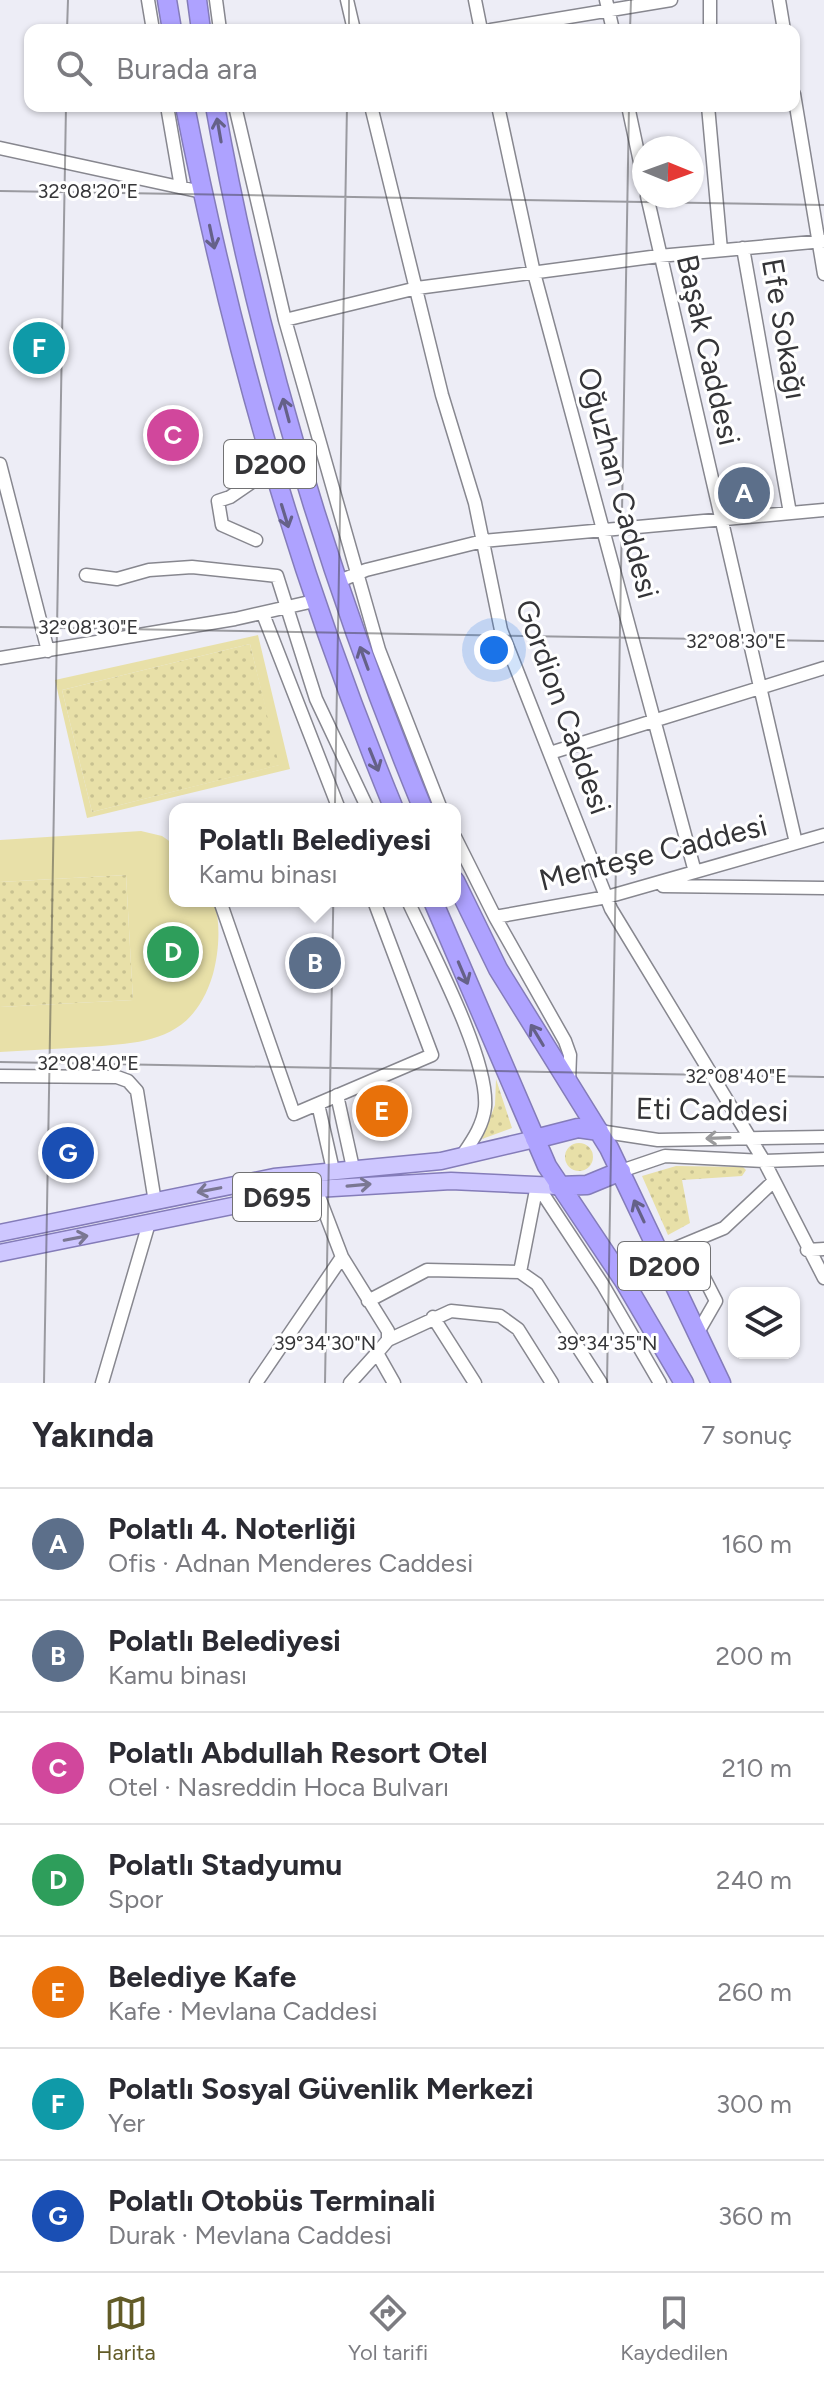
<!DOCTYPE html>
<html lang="tr">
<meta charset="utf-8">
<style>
:root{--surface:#fff;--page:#f2f2f3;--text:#2b2b33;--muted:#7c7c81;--line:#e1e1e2;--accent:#625b27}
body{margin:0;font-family:Figtree,sans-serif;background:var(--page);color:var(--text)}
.controls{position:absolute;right:24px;bottom:24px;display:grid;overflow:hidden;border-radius:16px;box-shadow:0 2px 6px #0004}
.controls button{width:72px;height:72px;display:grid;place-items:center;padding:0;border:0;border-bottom:2px solid var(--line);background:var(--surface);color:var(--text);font:40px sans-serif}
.compass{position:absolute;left:632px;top:136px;width:72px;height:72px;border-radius:50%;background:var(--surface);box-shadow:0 2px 6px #0004;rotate:91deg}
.you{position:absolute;left:494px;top:650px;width:28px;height:28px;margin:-20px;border:6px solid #fff;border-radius:50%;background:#1a73e8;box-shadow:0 0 0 12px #1a73e833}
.badge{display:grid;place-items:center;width:52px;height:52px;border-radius:50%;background:var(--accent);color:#fff;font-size:26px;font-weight:700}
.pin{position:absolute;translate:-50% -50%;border:4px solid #fff;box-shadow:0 2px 8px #0006}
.popup{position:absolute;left:169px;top:803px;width:292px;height:104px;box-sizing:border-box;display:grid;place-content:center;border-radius:16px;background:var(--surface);filter:drop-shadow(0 2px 6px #0005);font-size:26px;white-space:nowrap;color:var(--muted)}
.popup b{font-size:30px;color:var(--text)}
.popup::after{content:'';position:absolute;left:50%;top:100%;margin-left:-16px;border:16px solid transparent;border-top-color:var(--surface)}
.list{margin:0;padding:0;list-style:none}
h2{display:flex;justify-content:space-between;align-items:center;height:104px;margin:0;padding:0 32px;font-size:34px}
h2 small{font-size:26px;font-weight:400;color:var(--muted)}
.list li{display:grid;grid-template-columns:52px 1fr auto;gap:24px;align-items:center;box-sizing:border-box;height:112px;padding:0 32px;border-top:2px solid var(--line)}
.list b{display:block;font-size:30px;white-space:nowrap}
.list p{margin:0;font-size:26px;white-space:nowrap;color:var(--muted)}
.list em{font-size:26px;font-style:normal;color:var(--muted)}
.icon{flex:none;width:44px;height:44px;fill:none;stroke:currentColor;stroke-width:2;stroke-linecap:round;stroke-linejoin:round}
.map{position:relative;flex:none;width:824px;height:1383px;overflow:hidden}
.search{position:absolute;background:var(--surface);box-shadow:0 2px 6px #0004;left:24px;right:24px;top:24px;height:88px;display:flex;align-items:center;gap:20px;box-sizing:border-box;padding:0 28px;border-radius:16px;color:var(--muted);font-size:30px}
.sheet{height:888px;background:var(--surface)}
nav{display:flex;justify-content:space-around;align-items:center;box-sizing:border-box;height:112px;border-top:2px solid var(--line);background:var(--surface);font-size:22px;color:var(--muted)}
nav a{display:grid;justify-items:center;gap:4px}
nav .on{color:var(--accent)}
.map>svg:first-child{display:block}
</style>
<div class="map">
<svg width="824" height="1383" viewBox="0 0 824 1383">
<defs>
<pattern id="grass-dots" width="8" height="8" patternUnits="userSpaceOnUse" patternTransform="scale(2)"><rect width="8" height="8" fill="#e8e0a8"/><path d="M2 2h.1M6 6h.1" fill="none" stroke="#c8c191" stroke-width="1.8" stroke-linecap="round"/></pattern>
</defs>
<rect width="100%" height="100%" fill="#ededf6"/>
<path fill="url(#grass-dots)" d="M250,644L280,765L92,812L62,690Z
M126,875L133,1000L0,1007V882Z
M496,1079L512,1128L482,1139L495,1105Z
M565 1157a14 14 0 1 1 28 0a14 14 0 1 1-28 0Z
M676,1166L743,1167L746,1170L742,1176L682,1180L690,1223L668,1235L642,1176Z"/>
<path fill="#e8e0a8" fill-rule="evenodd" d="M258,635L290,769L87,818L55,680ZM250,644L279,765L92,812L62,690Z
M141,831L162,836L175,845V901H214C221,923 219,952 213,974C193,1041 147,1043 86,1047C58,1049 29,1050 0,1052V1007L133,1000L126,875L0,882V840Z"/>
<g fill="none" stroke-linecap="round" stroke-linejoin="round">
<defs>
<path id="minor" d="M148,0L153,30
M216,0L220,30
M347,0L354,30
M475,0L481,30
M606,0L613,30
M779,0L784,30
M491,30L671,0
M710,30V0
M794,94L824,274
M167,106L181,187
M235,106L285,320L379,650L441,809
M371,106L442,395L475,503L501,630L611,909L764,1161L824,1278
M498,106L534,273L695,872
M628,106L644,181
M708,106L721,250
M0,148L202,192
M647,196L796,843
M743,248L790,513
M285,320L417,288L659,256L824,241
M0,464L48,651
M256,540L222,525L218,501L230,497L271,469
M86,575L117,579L149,570L192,567L277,576L316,699L368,809
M337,582L366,570L483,541L824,510
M263,614L339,809
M0,658L235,619L314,601
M550,753L824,668
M455,837L495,917L565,1041L570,1055L569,1082
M663,886L824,888
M220,901L294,1114L432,1055L374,901
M408,901C430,949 489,1058 485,1107C483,1126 472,1141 462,1156
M495,917L607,897L824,835
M0,1076L117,1077L128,1081L137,1091L155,1202
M337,1095L353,1168
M318,1104L333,1170
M599,1131L658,1140L824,1137
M621,1171L665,1156L764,1161L824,1159
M537,1185L603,1285L660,1383
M316,1189L342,1257L388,1331V1340L377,1353L394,1383
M807,1250L824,1249
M659,1255L724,1228L774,1181
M666,1255L693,1256L716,1301L697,1334
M520,1272L537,1185
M368,1301L427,1270L520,1272L537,1284L601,1383
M433,1317L475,1383
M388,1340L451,1311L500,1316L518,1329L552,1383
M102,1383L149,1223
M256,1383L342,1257
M350,1383L377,1353"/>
<path id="major" d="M0,1233L274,1177L441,1161L535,1139
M0,1253L316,1189L451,1181L558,1186"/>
<path id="highway" d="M167,0L172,30
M197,0L201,30
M185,106C234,354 298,575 394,809
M215,106C258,347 330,583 423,809
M455,881L498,969L609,1148L721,1383
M433,901L547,1166L624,1281L684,1383
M535,1139L578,1128L599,1131
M558,1186L587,1185L621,1171"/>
</defs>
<use href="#minor" stroke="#87878f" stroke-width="15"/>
<use href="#major" stroke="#847cb9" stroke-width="19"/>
<use href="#highway" stroke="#847cb9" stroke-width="21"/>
<use href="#minor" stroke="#fff" stroke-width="12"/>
<use href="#major" stroke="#cec7ff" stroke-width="16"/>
<use href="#highway" stroke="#aea2ff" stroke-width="18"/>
</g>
<defs><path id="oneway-shaft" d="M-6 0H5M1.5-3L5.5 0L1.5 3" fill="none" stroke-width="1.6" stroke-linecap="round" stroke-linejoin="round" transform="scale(2)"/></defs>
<g stroke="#656188">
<use href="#oneway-shaft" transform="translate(219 130) rotate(-100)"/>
<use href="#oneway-shaft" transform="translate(212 237) rotate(78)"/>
<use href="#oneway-shaft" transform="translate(286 410) rotate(-105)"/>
<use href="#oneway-shaft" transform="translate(285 516) rotate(73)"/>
<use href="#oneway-shaft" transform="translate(364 658) rotate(-110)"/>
<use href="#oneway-shaft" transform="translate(374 760) rotate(68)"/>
<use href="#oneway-shaft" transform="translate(463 973) rotate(67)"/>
<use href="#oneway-shaft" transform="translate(537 1035) rotate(-121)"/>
<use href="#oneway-shaft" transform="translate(639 1211) rotate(-115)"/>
</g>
<use stroke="#9a9a9c" href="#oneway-shaft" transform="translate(718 1138) rotate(178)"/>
<g stroke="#7a7792">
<use href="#oneway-shaft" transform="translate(359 1185) rotate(-5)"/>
<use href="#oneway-shaft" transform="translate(209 1190) rotate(169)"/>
<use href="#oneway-shaft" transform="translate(76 1238) rotate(-11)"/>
</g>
<path fill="none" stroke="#353538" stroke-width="2" stroke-opacity="0.45" d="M67,30L68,0M349,30V0M630,30L631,0M0,191L824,205M0,627L824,641M0,1062L824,1077M44,1383L66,106M325,1383L347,106M607,1383L629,106"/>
<g text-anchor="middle" stroke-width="6" stroke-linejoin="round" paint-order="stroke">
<g fill="#fff" stroke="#727274" stroke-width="2">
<rect x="224" y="440" width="92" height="48" rx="6"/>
<rect x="233" y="1173" width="88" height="48" rx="6"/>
<rect x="618" y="1242" width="92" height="48" rx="6"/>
</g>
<g font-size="28" font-weight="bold" fill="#353538">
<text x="270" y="474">D200</text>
<text x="277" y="1207">D695</text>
<text x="664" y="1276">D200</text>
</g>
<g font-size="30" fill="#353538" stroke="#fff">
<text transform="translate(784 329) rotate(80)" y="10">Efe Sokağı</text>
<text transform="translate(708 350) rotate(77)" y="10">Başak Caddesi</text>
<text transform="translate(618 483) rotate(75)" y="10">Oğuzhan Caddesi</text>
<text transform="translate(563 707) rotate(70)" y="10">Gordion Caddesi</text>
<text transform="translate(653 853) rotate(-14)" y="10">Menteşe Caddesi</text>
<text transform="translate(712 1110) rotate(1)" y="10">Eti Caddesi</text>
</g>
</g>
<g font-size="20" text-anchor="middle" fill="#353538" stroke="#fff" stroke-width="6" stroke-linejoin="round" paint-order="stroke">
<text x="88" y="198">32°08'20"E</text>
<text x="88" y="634">32°08'30"E</text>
<text x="736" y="648">32°08'30"E</text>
<text x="88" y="1070">32°08'40"E</text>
<text x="736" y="1083">32°08'40"E</text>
<text x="325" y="1350">39°34'30"N</text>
<text x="607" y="1350">39°34'35"N</text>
</g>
</svg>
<div class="controls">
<button><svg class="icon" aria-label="layers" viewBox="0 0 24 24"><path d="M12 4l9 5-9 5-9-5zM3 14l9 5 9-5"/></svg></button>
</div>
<svg class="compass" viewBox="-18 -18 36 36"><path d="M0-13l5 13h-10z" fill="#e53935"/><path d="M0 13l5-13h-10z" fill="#7c7c81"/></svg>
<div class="you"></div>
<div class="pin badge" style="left:744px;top:493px;background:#5c6f8a">A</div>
<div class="pin badge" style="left:315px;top:963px;background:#5c6f8a">B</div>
<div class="popup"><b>Polatlı Belediyesi</b>Kamu binası</div>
<div class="pin badge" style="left:173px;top:435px;background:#d1479c">C</div>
<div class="pin badge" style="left:173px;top:952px;background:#2e9e5b">D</div>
<div class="pin badge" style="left:382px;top:1111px;background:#e8710a">E</div>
<div class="pin badge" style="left:39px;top:348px;background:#0f9aa8">F</div>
<div class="pin badge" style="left:68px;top:1153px;background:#1a4fb4">G</div>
<div class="search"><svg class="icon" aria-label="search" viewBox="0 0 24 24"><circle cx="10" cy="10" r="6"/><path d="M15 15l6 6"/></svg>Burada ara</div>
</div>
<section class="sheet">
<h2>Yakında<small>7 sonuç</small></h2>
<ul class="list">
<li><span class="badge" style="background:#5c6f8a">A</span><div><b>Polatlı 4. Noterliği</b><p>Ofis · Adnan Menderes Caddesi</p></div><em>160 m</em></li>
<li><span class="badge" style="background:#5c6f8a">B</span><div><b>Polatlı Belediyesi</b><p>Kamu binası</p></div><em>200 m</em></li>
<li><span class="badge" style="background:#d1479c">C</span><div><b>Polatlı Abdullah Resort Otel</b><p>Otel · Nasreddin Hoca Bulvarı</p></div><em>210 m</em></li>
<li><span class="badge" style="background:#2e9e5b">D</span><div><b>Polatlı Stadyumu</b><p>Spor</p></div><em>240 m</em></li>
<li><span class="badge" style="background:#e8710a">E</span><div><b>Belediye Kafe</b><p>Kafe · Mevlana Caddesi</p></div><em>260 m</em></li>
<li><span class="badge" style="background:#0f9aa8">F</span><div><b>Polatlı Sosyal Güvenlik Merkezi</b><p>Yer</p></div><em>300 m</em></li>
<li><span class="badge" style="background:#1a4fb4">G</span><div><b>Polatlı Otobüs Terminali</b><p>Durak · Mevlana Caddesi</p></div><em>360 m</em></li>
</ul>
</section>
<nav>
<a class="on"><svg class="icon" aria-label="map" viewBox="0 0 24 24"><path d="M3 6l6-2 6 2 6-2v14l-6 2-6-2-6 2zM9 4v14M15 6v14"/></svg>Harita</a>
<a><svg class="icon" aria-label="directions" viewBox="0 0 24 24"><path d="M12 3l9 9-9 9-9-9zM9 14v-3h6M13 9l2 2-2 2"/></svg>Yol tarifi</a>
<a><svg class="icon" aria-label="saved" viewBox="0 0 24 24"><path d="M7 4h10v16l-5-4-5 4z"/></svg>Kaydedilen</a>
</nav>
